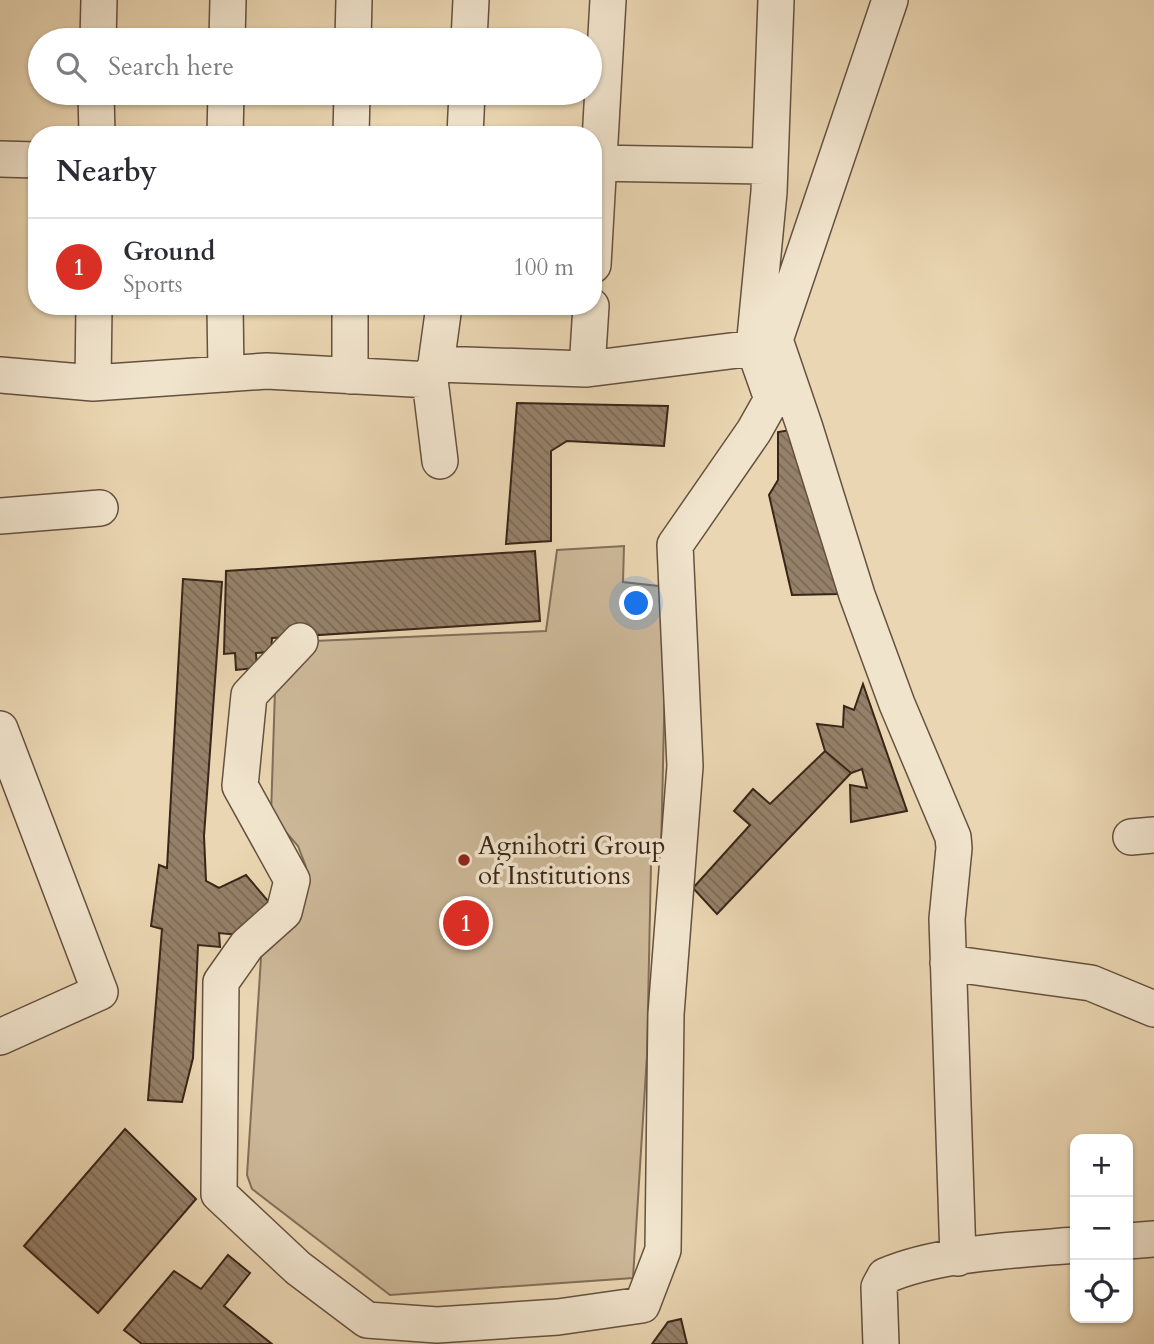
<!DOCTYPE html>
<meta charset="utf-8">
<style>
:root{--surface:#fff;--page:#f7f7f7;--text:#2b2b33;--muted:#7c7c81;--line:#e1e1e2;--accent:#d93025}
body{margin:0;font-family:Cardo,serif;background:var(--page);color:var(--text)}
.controls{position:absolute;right:21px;bottom:21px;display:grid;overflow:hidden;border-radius:14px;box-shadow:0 2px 5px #0004}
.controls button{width:63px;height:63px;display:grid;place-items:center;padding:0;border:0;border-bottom:2px solid var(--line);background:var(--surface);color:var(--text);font:35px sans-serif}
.you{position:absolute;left:637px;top:604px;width:24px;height:24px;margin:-18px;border:5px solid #fff;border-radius:50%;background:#1a73e8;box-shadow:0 0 0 10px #1a73e833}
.badge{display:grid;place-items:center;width:46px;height:46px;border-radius:50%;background:var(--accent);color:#fff;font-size:23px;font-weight:700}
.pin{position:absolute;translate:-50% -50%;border:4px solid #fff;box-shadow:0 2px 7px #0006}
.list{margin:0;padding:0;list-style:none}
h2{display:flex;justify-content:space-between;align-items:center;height:91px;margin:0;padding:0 28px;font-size:30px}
h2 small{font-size:23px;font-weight:400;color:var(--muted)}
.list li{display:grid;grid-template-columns:46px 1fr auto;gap:21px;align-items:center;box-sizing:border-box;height:98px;padding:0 28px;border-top:2px solid var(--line)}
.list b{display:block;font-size:26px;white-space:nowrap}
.list p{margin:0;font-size:23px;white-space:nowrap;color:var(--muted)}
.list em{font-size:23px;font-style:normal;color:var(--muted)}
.icon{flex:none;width:38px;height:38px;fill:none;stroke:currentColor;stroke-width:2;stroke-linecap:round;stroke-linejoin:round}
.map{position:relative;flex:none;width:1154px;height:1344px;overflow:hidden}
.search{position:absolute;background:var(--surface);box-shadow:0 2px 5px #0004;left:28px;top:28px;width:574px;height:77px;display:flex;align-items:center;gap:18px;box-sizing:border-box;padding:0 24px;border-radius:38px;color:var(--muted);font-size:26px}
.panel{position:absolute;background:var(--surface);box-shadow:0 2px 5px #0004;left:28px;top:126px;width:574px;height:189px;border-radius:28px}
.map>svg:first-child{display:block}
</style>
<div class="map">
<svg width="1154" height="1344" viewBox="0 0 1154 1344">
<defs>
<pattern id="building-back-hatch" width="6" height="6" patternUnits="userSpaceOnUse" patternTransform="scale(1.75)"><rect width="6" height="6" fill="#958169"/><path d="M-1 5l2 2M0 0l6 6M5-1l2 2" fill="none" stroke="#7b6956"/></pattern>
</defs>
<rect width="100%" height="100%" fill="#ead6b2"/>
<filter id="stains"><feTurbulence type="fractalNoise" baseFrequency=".00286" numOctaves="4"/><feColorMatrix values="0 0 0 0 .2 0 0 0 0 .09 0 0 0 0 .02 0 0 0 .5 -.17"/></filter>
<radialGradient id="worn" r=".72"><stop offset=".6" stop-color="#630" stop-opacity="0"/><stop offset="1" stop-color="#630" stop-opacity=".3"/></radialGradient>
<path fill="#ccb898" stroke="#826e58" stroke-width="2" d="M624,546L623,582L667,587L661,854L651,864L647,1055L633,1278L390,1295L252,1189L247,1175L262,942L305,882L306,867L298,846L271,815L275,690L314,641L546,631L557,550Z"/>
<path fill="url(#building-back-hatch)" stroke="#392519" stroke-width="2" d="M517,403L668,406L664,446L567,441L551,451V541L506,544Z
M797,429L838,594L792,595L769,495L778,480V432Z
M535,551L540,621L272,638L271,652L256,653L257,668L236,670L235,653L224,654L226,571Z
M183,579L222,582L204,836L206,881L219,888L246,875L274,908L239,935L219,933L220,947L198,945L193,1058L182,1102L148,1100L162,929L151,926L159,865L167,868Z
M863,684L907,811L851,822L850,785L867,788L862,769L851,773L825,751L817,724L843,727L844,706L854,710Z
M825,751L851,773L717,914L693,888L750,825L734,811L753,789L770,804Z
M125,1129L196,1199L98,1313L24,1246Z
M228,1255L250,1273L224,1306L272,1344H142L124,1330L174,1271L201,1289Z
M681,1319L687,1344H652L668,1322Z"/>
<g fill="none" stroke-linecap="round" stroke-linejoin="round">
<defs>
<path id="minor" d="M890,0L775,340L805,428L857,595L897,704L953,837L954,848L947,919L958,1258
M98,40L99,0
M227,40L228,0
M353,40L354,0
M469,40L471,0
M96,93L97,135
M225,135L226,93
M351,135L352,93
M465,135L467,93
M0,159L37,160
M593,163L770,166
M593,265L608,0
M225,306L226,374
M350,306V376
M436,364L587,369L754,348L775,340
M587,369L591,306
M0,375L93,383L267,371L430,380L436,364L444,306
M430,380L440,461
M93,383L94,306
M0,516L100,508
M300,641L249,695L240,786L292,880L284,912L247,945L221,982L219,1194L298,1268L367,1320L437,1325L558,1317L642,1305L663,1250L666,1014L685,766L675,545L754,431L772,399L754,348L769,192L776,0
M0,729L100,992L0,1037
M1131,837L1154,835
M948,963L1091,983L1154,1009
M1128,1241L1154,1239
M881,1344L879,1287L885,1276C937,1253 1017,1250 1075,1245"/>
</defs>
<use href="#minor" stroke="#65513f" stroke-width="38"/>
<use href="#minor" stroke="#f1e4cd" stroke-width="35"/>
</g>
<circle fill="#8f2418" stroke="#f1e4cd" stroke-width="2.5" cx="464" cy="860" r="7"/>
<g text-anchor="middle" stroke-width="7" stroke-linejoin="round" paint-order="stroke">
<g font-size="26" fill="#392519" stroke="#f1e4cd" text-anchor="start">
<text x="478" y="854">Agnihotri Group<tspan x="478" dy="30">of Institutions</tspan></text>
</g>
</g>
<rect width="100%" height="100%" filter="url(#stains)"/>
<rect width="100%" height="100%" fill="url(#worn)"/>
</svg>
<div class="controls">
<button>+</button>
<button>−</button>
<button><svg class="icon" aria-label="locate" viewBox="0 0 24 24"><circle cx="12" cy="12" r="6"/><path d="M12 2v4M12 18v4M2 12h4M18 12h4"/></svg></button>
</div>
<div class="you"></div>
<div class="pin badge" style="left:466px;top:923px">1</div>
<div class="search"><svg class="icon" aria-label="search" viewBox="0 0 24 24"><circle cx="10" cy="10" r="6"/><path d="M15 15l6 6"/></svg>Search here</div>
<section class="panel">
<h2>Nearby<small></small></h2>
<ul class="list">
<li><span class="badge">1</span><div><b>Ground</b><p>Sports</p></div><em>100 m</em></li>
</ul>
</section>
</div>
